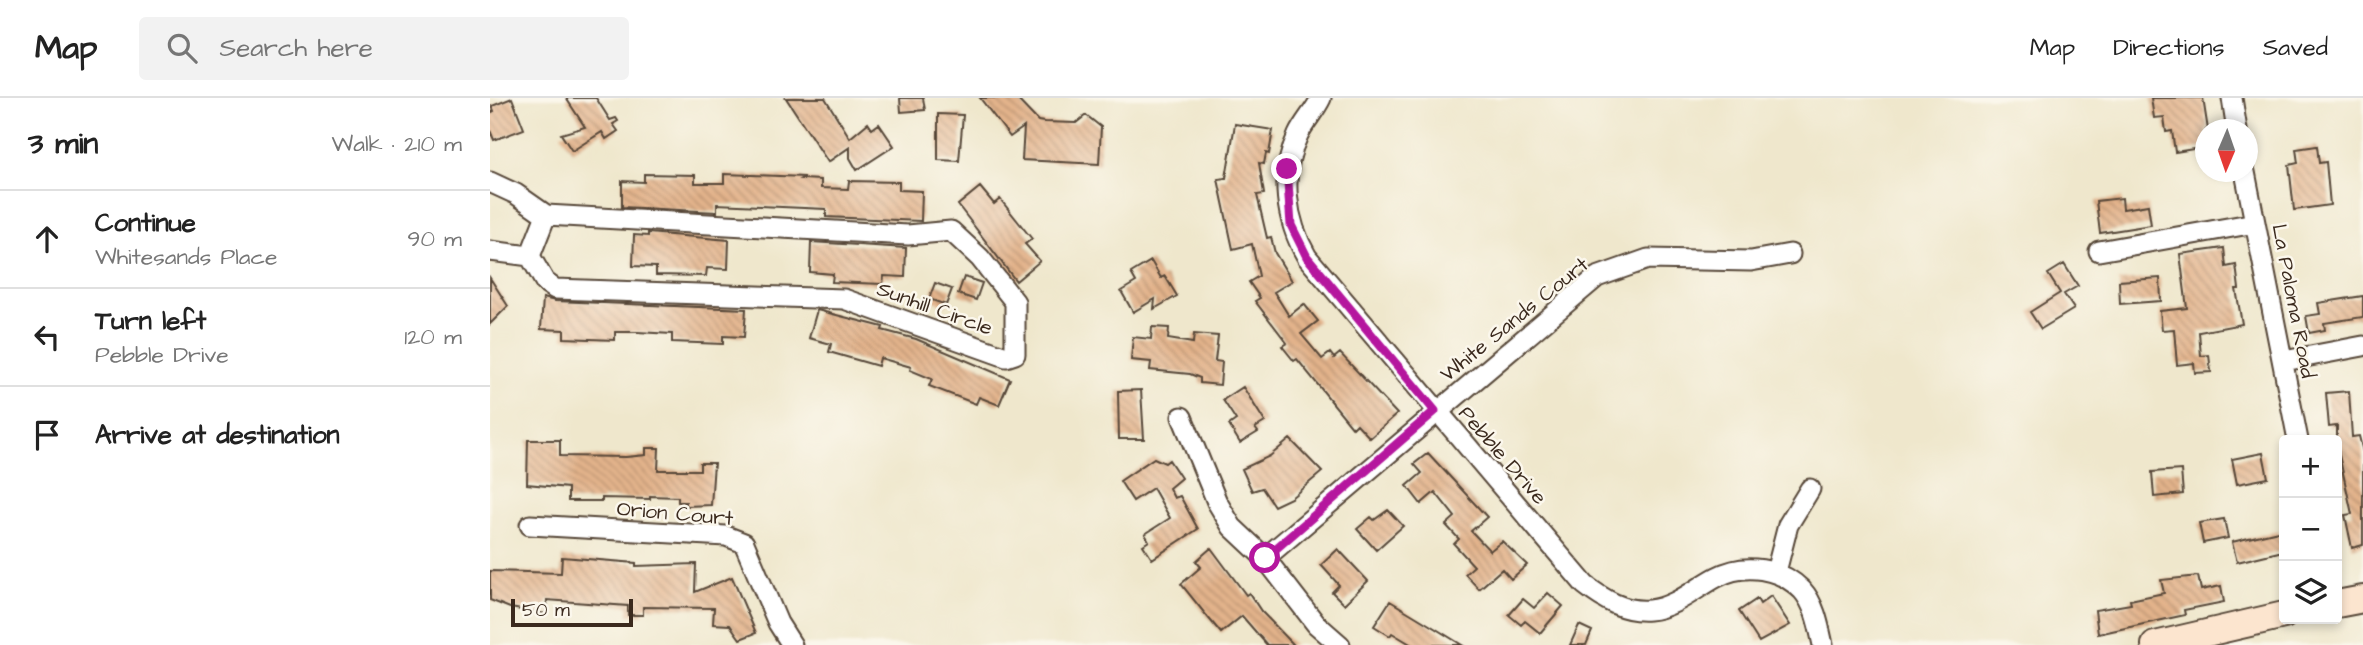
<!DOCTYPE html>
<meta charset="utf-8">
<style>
:root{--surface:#fff;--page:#f2f2f2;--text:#222;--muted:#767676;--line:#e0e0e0}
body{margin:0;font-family:"Architects Daughter",sans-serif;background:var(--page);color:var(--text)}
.controls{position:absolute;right:21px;bottom:21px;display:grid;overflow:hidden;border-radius:7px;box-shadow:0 4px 10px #0003}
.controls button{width:63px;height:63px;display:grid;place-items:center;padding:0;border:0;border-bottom:2px solid var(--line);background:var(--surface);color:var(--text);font:35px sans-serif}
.compass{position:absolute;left:1705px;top:21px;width:63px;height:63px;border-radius:50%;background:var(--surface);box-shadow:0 4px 10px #0003;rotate:182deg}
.scale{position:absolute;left:21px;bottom:18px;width:122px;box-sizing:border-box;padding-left:7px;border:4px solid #3b2a1e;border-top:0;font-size:19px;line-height:24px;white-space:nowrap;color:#3b2a1e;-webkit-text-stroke:5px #fbf7ec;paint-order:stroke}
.stop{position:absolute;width:21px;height:21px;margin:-16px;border:5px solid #b5179e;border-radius:50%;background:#fff}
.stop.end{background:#b5179e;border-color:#fff;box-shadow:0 2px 7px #0008}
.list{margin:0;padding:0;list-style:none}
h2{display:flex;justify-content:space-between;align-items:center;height:91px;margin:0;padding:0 28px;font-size:30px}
h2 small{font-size:23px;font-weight:400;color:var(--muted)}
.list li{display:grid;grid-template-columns:46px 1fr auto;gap:21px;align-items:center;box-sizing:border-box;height:98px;padding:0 28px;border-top:2px solid var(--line)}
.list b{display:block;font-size:26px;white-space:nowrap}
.list p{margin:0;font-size:23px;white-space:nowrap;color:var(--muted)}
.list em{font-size:23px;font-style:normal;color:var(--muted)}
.icon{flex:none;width:38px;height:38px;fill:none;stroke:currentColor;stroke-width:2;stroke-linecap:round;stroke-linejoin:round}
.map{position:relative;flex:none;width:1873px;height:547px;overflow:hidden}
header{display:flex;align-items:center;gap:42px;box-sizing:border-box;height:98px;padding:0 35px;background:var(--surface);border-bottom:2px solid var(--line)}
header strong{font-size:33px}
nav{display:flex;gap:38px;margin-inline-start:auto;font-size:24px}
.search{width:490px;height:63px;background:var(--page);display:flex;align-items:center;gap:18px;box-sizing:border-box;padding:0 24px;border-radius:7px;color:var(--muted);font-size:26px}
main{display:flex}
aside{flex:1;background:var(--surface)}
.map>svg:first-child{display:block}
</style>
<header>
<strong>Map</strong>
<div class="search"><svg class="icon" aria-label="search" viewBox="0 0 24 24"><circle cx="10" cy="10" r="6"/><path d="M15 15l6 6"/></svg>Search here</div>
<nav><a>Map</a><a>Directions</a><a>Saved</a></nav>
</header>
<main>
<aside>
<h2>3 min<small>Walk · 210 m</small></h2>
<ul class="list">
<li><svg class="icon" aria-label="ahead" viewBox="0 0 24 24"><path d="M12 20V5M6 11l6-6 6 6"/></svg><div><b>Continue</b><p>Whitesands Place</p></div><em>90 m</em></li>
<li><svg class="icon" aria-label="left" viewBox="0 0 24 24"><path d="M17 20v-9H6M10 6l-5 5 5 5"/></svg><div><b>Turn left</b><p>Pebble Drive</p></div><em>120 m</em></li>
<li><svg class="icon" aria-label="arrive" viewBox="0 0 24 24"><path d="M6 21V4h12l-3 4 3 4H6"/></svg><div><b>Arrive at destination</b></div></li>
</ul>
</aside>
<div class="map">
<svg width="1873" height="547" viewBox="0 0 1873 547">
<defs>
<pattern id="building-back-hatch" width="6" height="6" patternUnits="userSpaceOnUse" patternTransform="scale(1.75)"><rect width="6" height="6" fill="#e3b38b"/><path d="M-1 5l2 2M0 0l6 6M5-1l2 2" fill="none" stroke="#b99271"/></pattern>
</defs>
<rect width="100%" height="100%" fill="#fbf7ec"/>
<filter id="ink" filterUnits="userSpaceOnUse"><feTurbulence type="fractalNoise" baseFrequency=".0143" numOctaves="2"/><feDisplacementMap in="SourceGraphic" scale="14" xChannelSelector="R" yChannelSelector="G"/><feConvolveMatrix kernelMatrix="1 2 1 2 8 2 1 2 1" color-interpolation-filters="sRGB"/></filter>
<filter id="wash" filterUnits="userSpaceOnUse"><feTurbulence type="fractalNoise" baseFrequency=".00686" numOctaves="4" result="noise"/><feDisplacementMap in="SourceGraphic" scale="28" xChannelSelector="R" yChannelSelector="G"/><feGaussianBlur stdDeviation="1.57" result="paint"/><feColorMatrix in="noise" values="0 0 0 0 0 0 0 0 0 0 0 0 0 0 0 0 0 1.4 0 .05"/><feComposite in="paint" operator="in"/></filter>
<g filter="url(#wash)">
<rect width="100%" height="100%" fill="#efe7cc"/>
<g id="blocks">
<path fill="url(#building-back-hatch)" d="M22,0L34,31L4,42L0,32V15L4,13L2,8Z
M76,0H106L120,22L126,20L128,23L123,26L128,33L116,41L112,34L82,53L71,36L95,29Z
M296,0H335L360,40L378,25L382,31L389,26L404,48L367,72L360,60V49L338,64Z
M410,0H433L435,12L411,14Z
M490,0H526L548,23L554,24L586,25L596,17L611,29L609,66L532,62L534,29L520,39Z
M1661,0H1713L1718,32H1716V49L1685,54L1682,33L1676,34L1674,19L1664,20Z
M448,16L473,17L469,63L448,62Z
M745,26L783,32L779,56L776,55L774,66L769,65L774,96L767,97L777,140L781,139L785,155L802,183L784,194L799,218L814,206L828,223L811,236L832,261L840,255L844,260L850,255L907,316L880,340L867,326L863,330L807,261L804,263L792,248L797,245L765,203L770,200L759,184L769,178L762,146L743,151L728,81L736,80Z
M1827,48L1829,65L1836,64L1840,107L1804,112L1799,67L1808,65L1806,51Z
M154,76L205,77V85H234V76L315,79L311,81L331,82V90L358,91L359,83L409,84V92L432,93L431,123L336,119V111L227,106V114L132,109V83L154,84Z
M490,89L504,106L510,101L542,141L535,146L550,163L526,183L468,107Z
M1632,100L1633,111L1658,107L1661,127L1610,135L1606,103Z
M158,135L239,142L238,171L217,170L216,178L166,177V169L143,168L144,137L158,138Z
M321,144L416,150L415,179L394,178L393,186L342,184L343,176L320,174Z
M1734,150L1736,169L1746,167L1749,191H1746L1752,226L1709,234L1711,258L1719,257L1721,274L1705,275L1704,265L1687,267L1684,231L1672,232L1670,213L1697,210L1690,156Z
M661,163L671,180L675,178L687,198L664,211L665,201L643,214L631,193L646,184L641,175Z
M1574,166L1588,188L1574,196L1584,211L1551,231L1540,214L1570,195L1558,176Z
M474,179L492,185L486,202L468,196Z
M0,180L18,208L0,226Z
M1670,180L1671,203L1630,206L1629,183Z
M445,185L462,191L456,207L439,201Z
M1873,198V219L1834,225L1835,232L1819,235L1816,218L1830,216L1828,205Z
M53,200L65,203L256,211L254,239L233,238V246L182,244V236L147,234H125V242L74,240V232L51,231Z
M327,212L393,229L392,232L426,241L520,281L509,307L489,299L486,306L439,288L442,281L420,272L421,269L390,260L388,268L339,254L341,246L319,240Z
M662,229L679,230L678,241L703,245L704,236L728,238L725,263L732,264L730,287L710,285V280L700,276L660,272L661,264L641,262L643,239L661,241Z
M753,289L775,324L765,330L768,334L750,345L739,327L746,322L733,302Z
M651,292L654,341H629L628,293Z
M1859,293L1862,339L1869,338L1873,354V447L1862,450L1855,417L1862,416L1847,348V328L1839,329L1836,295Z
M800,341L832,374L801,400L784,408L772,390L762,393L752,371L780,358Z
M38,342H70V358L136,359L156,357V350H169L168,372H210V365H224L221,407L196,408V404H188V399L160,398V401L112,400V403H78V390L37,386Z
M938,355L997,419L981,433L1000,453L1012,443L1037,467L1021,481L1012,471L989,491L975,476L984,468L964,446L969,441L956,427L965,419L945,394L931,406L917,388L932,375L924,366Z
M1773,355L1778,380L1747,386L1742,361Z
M664,360L675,365L679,362L691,380L679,390L684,400L690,398L708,431L662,461L653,447L659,443L655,436L680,420L663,390L643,403L630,383Z
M1691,372L1693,396L1664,399L1662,374Z
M898,412L913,428L886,452L867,431L881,419L884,422Z
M1734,421L1738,440L1713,445L1709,425Z
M1788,433L1793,453L1747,464L1742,444Z
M721,450L756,497L759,495L771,513L804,547H777L752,518L731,535L716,517L691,486L711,469L706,463Z
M848,451L878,483L854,506L842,494L849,487L831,467Z
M72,459L146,465V468L206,466L205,494L242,479L266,535L250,541L240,527L223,526L224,510L153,509V517H138V508L57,502L56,516L20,510L0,502V473L71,475Z
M1708,478L1711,492L1731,488L1734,504L1694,512L1695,517L1608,536L1605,512L1641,506L1640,502L1674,495L1671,482Z
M1058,495L1073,508L1050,535L1035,523L1031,527L1019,517L1033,501L1044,510Z
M1281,498L1300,527L1269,544L1249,513L1267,501L1270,506Z
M900,503L938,526L972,547H922L902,535L900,538L884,528Z
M1089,527L1102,533L1096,547H1080Z"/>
</g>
</g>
<g filter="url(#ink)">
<use href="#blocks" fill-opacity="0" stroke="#564638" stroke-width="2"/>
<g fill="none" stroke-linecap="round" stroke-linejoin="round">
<defs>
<path id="street" d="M831,0C825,13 814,24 808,37C789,77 796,123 817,159L1095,487C1114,502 1134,514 1159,512C1184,510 1206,490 1227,479C1255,464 1290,470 1312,492C1325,506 1329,529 1333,547
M1742,0L1747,32
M1755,74L1808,342
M0,84L26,96L56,117L418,137L461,133L490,160L525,204V256L516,259L354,201L65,191L55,184L40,158
M0,153L40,158
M1609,153L1765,125
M40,158L56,117
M1794,263L1873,248
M692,319L727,404L742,429L775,460L826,526L850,547
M40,427L236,438L254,445L288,525L302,547
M775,460L1107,179L1158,161L1261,163L1300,156
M1286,474L1298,427L1320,391"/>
<path id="secondary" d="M1847,506L1873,501
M1665,547L1794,517"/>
</defs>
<use href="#street" stroke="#564638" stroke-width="23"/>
<use href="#secondary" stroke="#564638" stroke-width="30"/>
<use href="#street" stroke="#fff" stroke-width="19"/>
<use href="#secondary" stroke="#fce5cf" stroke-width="26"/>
</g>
</g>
<g fill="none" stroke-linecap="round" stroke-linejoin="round" filter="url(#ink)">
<path stroke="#b5179e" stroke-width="9" d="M775,460L945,313L817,159L801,127L797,71"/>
</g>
<g text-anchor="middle" stroke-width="5" stroke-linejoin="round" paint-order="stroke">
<g font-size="21" fill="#3b2a1e" stroke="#fbf7ec">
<text transform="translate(1804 203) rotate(79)" y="7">La Paloma Road</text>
<text transform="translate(445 210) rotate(20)" y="7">Sunhill Circle</text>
<text transform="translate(1024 221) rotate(-39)" y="7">White Sands Court</text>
<text transform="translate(1013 357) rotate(49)" y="7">Pebble Drive</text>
<text transform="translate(185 415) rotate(5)" y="7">Orion Court</text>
</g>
</g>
</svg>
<div class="controls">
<button>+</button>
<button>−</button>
<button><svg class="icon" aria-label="layers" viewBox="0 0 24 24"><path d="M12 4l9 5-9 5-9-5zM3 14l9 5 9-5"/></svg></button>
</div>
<svg class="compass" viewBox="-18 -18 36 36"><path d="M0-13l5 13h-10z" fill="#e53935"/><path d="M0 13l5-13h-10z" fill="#767676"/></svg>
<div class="scale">50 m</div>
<div class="stop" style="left:775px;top:460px"></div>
<div class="stop end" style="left:797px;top:71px"></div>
</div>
</main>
